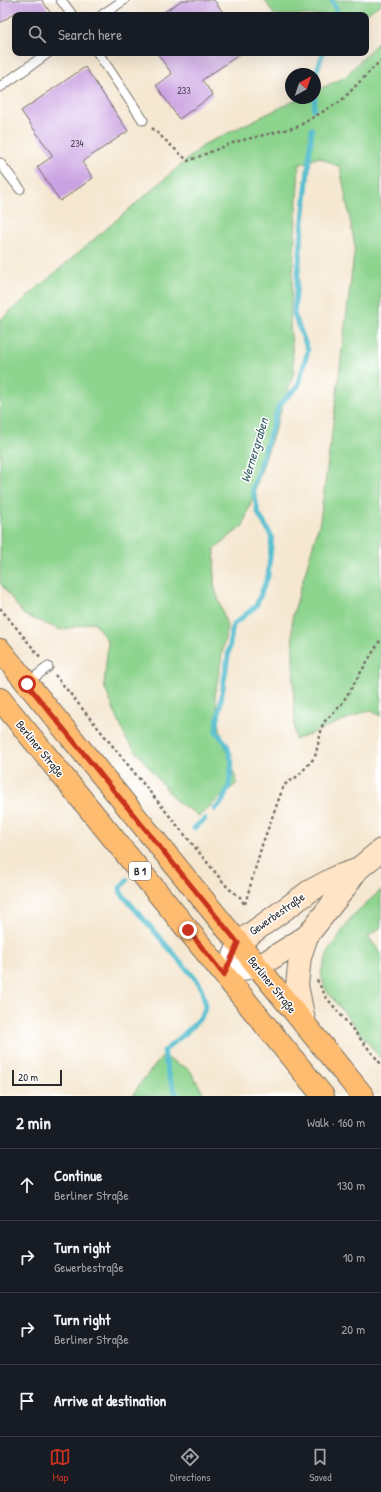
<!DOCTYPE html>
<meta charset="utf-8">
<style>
:root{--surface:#171b24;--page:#242831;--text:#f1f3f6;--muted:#9ea1a6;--line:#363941;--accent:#c8321e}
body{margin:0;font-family:"Patrick Hand",sans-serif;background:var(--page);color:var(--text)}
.compass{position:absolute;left:285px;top:68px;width:36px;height:36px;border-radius:50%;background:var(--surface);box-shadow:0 4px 16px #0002;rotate:40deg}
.scale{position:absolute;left:12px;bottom:10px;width:50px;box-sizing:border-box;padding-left:4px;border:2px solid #2b2b2b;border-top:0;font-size:11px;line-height:14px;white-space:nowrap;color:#2b2b2b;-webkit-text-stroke:3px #fff;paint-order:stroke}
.stop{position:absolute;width:12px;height:12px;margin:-9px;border:3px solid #c8321e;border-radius:50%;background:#fff}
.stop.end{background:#c8321e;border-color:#fff;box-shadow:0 1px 4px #0008}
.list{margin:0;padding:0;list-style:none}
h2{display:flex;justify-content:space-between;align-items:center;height:52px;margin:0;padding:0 16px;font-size:17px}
h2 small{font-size:13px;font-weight:400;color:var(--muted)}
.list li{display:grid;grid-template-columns:26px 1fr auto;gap:12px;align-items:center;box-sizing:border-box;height:72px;padding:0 16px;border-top:1px solid var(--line)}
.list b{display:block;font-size:15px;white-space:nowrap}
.list p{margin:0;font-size:13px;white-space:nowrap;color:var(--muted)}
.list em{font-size:13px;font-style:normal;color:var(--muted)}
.icon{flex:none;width:22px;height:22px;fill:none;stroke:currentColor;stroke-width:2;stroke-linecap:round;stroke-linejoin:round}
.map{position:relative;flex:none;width:381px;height:1096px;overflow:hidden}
.search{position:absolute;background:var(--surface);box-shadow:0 4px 16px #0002;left:12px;right:12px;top:12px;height:44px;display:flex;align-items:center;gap:10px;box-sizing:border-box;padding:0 14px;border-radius:8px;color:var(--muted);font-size:15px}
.sheet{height:340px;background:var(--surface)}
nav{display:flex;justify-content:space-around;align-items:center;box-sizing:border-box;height:56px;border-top:1px solid var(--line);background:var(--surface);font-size:11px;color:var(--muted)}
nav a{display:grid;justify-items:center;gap:2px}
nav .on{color:var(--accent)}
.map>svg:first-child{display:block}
</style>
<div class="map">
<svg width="381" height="1096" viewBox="0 0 381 1096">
<rect width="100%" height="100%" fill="#fff"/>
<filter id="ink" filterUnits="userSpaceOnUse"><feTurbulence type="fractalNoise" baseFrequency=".025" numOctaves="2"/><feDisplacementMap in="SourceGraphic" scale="8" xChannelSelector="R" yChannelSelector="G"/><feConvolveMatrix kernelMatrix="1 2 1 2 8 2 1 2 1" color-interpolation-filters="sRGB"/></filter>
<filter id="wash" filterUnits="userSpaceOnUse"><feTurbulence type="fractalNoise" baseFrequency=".012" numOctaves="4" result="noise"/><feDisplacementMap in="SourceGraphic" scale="16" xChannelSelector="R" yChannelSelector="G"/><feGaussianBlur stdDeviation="0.9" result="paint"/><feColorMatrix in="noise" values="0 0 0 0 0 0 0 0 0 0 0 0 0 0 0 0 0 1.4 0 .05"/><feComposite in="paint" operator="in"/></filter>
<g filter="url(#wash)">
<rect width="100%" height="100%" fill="#f5e7d0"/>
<path fill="#8dd48e" stroke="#5c805c" d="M265,0H381V4L364,15H274Z
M381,39V716L369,710L295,740L292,618L320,521L333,424L355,246L340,167L319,157L299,165L290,322L294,372L243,526L215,548L214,585L227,626L215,695L221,734L237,783L199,816L176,801L126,739L104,686L108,642L94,622L61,630L24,615L0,583V320L205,144L300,98H315V91L345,77Z
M381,890V927L368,937L381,953V1059L325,989L321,973L328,952L352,916Z
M163,1056L190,1070L205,1096H133L140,1083Z"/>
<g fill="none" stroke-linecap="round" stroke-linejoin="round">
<path stroke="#53bdcf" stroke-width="5" d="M332,0L337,12V15
M315,93L317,70L323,53
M314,109L315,98
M215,809L222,802L229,786L232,762L227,745L216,731L233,625L256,606L268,576L272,537L258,513L253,488L279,405L298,386L308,350L294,314L312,129
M194,828L205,819
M127,880L120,888L121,893L199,983C202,992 207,1002 204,1011C200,1023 174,1042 164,1051L168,1074L177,1096"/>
</g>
<g id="blocks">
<path fill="#caa1e2" d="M0,0H42L52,15H18L16,12L0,23Z
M182,0H214L225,15H160Z
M157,53H242L202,80L213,95L179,119L156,85L172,74Z
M85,67L128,131L82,162L93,178L60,201L37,167L53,156L21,111Z"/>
</g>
</g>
<g filter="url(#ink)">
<use href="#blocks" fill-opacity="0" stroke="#726d65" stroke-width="1"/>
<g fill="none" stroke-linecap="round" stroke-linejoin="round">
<defs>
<path id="lane" d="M61,0L72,15
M102,15L124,0
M98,53L143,120
M0,87L48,53
M0,163L20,189
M27,683L48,667"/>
<path id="street" d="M224,975L238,943
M224,975L258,967"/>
<path id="secondary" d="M238,943L310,891L336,877L357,870
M258,967L307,936L344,889L357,870L381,850
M305,1025L297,985L300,957L307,936"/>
<path id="primary" d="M0,650L363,1096
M0,699L323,1096"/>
</defs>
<use href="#lane" stroke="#726d65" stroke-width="11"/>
<use href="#street" stroke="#726d65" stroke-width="21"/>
<use href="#secondary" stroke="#726d65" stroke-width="24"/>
<use href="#primary" stroke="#726d65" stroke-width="24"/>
<path stroke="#726d65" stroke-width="2.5" stroke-dasharray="3 3" stroke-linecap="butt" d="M152,128L188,161L235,142L297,127L341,101L381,60
M0,608L41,658
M55,675L228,888L240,897L244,904
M245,904L262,845L284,785L298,776L315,757L323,723L341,705L381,639
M317,980L326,997L381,1064"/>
<use href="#lane" stroke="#fff" stroke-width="9"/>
<use href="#street" stroke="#fff" stroke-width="19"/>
<use href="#secondary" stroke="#ffe4c6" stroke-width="22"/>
<use href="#primary" stroke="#febc70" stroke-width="22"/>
</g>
</g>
<g fill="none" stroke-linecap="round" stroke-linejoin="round" filter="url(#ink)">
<path stroke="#c8321e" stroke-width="5" d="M27,684L238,943L224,975L188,930"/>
</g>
<g text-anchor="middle" stroke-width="3" stroke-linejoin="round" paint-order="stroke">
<g font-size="10" fill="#534859">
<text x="184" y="94">233</text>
<text x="77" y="147">234</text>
</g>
<rect fill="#fff" stroke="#6b6b6b" stroke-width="1" x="129" y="862" width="22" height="18" rx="3"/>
<g font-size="11" font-weight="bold" fill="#2b2b2b">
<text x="140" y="875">B 1</text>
</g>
<g font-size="12" fill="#2b2b2b" stroke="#fff">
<text transform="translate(40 749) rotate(51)" y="4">Berliner Straße</text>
<text transform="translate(277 914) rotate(-35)" y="4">Gewerbestraße</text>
<text transform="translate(272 985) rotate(51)" y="4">Berliner Straße</text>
</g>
<g font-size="13" font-style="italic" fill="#395e64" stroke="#fff">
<text transform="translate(254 450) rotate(-73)" y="5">Wernergraben</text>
</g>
</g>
</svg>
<svg class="compass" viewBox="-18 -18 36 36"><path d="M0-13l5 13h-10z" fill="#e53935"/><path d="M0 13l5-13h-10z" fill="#9ea1a6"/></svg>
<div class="scale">20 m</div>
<div class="stop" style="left:27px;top:684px"></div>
<div class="stop end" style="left:188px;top:930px"></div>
<div class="search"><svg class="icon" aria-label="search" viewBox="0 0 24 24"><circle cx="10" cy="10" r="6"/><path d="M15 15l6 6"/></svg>Search here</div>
</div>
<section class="sheet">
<h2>2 min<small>Walk · 160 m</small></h2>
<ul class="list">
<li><svg class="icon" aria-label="ahead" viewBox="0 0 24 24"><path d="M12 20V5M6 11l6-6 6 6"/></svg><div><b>Continue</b><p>Berliner Straße</p></div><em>130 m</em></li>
<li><svg class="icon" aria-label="right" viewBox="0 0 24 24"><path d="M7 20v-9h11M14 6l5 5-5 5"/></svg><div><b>Turn right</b><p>Gewerbestraße</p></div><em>10 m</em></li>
<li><svg class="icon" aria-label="right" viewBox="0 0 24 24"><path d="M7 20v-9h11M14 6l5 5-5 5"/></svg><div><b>Turn right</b><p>Berliner Straße</p></div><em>20 m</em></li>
<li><svg class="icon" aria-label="arrive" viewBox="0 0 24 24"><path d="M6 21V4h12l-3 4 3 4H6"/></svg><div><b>Arrive at destination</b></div></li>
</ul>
</section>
<nav>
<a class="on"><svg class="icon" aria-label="map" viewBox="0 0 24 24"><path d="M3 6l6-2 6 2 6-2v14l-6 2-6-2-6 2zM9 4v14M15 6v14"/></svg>Map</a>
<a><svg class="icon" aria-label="directions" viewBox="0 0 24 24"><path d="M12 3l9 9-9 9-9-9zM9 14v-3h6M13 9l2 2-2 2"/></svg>Directions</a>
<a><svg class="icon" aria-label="saved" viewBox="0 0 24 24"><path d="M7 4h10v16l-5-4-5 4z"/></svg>Saved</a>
</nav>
